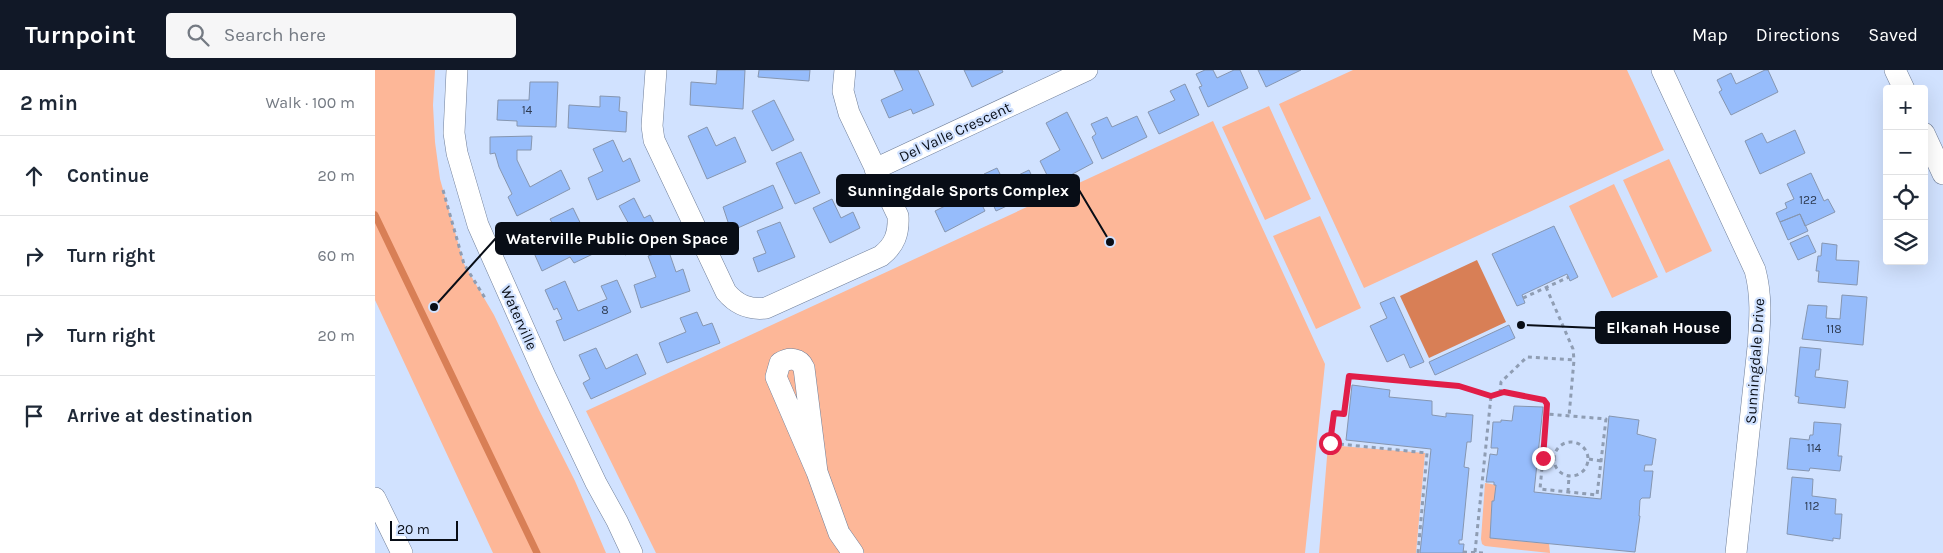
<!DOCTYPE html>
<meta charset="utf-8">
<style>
:root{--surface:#fff;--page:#f6f6f7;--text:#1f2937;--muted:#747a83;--line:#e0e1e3;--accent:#111827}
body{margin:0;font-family:Karla,sans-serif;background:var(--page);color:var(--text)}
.controls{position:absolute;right:15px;top:15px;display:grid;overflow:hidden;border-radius:5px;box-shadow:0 5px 20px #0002}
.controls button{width:45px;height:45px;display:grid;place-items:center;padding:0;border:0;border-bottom:1px solid var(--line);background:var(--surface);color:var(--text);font:25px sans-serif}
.scale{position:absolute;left:15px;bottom:12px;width:68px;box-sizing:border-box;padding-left:5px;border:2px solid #080d16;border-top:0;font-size:14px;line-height:18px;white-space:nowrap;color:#080d16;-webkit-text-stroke:4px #d1e2ff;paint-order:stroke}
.stop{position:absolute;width:15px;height:15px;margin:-11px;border:4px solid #e11d48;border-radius:50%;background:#fff}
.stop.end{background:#e11d48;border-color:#fff;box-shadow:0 1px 5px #0008}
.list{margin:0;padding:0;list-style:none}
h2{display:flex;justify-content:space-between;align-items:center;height:65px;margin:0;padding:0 20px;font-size:21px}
h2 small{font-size:16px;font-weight:400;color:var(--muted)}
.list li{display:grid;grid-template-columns:32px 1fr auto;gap:15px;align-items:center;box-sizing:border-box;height:80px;padding:0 20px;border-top:1px solid var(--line)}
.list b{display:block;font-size:19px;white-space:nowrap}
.list em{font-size:16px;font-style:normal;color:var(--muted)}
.icon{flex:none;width:28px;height:28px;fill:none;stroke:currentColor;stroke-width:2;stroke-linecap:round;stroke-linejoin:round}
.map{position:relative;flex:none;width:1568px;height:483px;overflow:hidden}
header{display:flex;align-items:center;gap:30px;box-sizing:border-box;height:70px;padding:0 25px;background:var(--accent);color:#fff}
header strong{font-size:24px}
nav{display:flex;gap:28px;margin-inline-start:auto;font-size:18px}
.search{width:350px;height:45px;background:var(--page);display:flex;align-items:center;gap:12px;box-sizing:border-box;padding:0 18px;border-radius:5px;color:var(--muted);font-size:19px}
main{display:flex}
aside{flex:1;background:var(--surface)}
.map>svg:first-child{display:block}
</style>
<header>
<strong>Turnpoint</strong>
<div class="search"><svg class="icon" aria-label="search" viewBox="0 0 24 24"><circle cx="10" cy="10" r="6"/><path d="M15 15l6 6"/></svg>Search here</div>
<nav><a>Map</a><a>Directions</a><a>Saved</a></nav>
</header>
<main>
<aside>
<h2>2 min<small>Walk · 100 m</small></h2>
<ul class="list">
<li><svg class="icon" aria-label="ahead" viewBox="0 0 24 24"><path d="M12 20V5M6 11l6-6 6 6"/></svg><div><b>Continue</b></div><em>20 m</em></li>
<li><svg class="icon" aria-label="right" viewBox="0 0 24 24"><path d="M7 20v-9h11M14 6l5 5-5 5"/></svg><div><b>Turn right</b></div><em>60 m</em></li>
<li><svg class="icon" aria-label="right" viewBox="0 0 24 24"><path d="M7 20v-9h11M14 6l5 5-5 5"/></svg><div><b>Turn right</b></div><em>20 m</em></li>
<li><svg class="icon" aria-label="arrive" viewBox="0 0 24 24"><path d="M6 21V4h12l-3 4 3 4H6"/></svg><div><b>Arrive at destination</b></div></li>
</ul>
</aside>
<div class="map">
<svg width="1568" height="483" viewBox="0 0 1568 483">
<rect width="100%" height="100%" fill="#d1e2ff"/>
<path fill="#fdb798" d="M0,0H60L58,35L60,72L65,109L89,194L119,245L164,340L200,411L231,483H118L0,230Z
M978,0H1252L1289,80L989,218L904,34Z
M894,36L936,129L890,150L847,57Z
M838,51L950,294L930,483H281L211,341Z
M1294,89L1337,181L1291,203L1248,110Z
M1239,114L1283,207L1237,228L1194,136Z
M945,146L986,238L941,259L898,166Z
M953,375L1050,383L1041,483H944Z
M1110,413L1121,415L1119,431H1117L1115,468L1174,474L1175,483L1110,476L1107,474L1106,469Z"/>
<path fill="#d87f56" d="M1102,190L1131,252L1054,288L1025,226Z"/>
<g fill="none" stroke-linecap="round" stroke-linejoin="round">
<path stroke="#d87f56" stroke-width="7" d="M0,145L162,483"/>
</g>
<path fill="#96bcfb" stroke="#8696b0" d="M342,0H370L368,39L315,35L316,12L341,14Z
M384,0H435L434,11L383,7Z
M519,0H543L559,35L538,44L536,39L514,48L506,30L528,20Z
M589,0H627L628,2L597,17Z
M830,0H838L842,8L859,0H865L873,18L833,37L824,17L827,16L821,4Z
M883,0H926L891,17Z
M1390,0H1393L1403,22L1356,45L1344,22L1347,20L1342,10L1356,3L1361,14Z
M155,12H183L181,57L142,56V51L122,50L123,30H154Z
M810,14L824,45L784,64L773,42L800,30L795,21Z
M225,26L245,27L244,41L252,42L251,62L193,58L194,35L225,37Z
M399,30L419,70L397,81L377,41Z
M692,42L718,93L677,115L665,91L685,80L671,53Z
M762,46L772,67L727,89L717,67L721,64L716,54L732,47L737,57Z
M332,57L341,76L360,67L371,92L332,109L313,66Z
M1420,60L1430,83L1385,104L1370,71L1387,63L1392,73Z
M157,66L156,80H142V90L155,117L186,100L195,119L142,146L133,127L137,124L124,97L120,83L115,84V67Z
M238,70L248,92L255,88L265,111L222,130L213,108L228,101L218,79Z
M426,82L445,123L420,134L401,93Z
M622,98L629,112L654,100L664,121L621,141L612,121L616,119L609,104Z
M1436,103L1449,131L1453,129L1460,142L1430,156L1425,144L1405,152L1401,143L1412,138L1410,133L1419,129L1412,114Z
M594,109L610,141L570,162L560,141L584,129L578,118Z
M398,115L408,138L356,161L348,137Z
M259,128L269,148L275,145L286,167L250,185L240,165L256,158L244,136Z
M457,129L466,148L478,142L485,158L455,173L438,138Z
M198,138L220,183L199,193L195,187L167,201L159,183L186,170L175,149Z
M1425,144L1433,161L1413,170L1405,152Z
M405,152L420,187L383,202L378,188L391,183L382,161Z
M1179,156L1203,207L1195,211L1192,204L1147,225L1150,233L1142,236L1117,184Z
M1433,165L1441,182L1423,190L1415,173Z
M1447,173L1462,175L1461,190L1484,191L1482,215L1443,212L1444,201H1441L1443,186H1446Z
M293,179L301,202L308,199L315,221L266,238L259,215L281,207L273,186Z
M242,210L256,242L189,271L181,251L187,249L182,238L179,240L170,220L190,211L203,241L232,229L226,216Z
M1467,225L1492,227L1488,275L1427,269L1433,235L1452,236L1451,248L1465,249Z
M1019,227L1049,292L1035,298L1029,284L1012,292L995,256L1012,248L1005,233Z
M322,242L328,256L337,253L345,273L292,293L284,273L311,262L305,248Z
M1134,255L1140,268L1060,305L1054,292Z
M1425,277L1446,279L1444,300H1441L1440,307L1473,311L1470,338L1423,333L1424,327L1420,326Z
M221,278L231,299L262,284L271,304L216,329L208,313L215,309L204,285Z
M977,315L1015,320L1014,327L1057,331V345L1071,347V343L1098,345L1096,372H1092L1089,397L1094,398L1087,470H1084V474H1089L1088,483H1045L1056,379L971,370Z
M1139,336L1168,337L1159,422L1226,429L1234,346L1264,350L1262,364L1281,369L1277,395H1270L1269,401H1278L1275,428H1267L1265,430L1264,446H1265L1260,482L1115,468L1117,431H1119L1121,415H1119V412H1111L1115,384L1122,385L1123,378H1116L1118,352H1126V350L1137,351Z
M1439,352L1466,354L1463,386H1467L1465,401L1435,398L1434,401L1412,399L1415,368L1434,370L1435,365H1438Z
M1417,407L1438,409L1437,426L1461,429L1460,444H1467L1465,469L1458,468V471L1412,464Z"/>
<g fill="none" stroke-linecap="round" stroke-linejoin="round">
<defs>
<path id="minor" d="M82,0L79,63L82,83L103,155L170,306L221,413L242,451L257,483
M281,0L277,56L279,70L351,222C362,235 374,240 391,238L506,186C520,175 524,163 523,146L474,43L468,21L470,0
M1287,0L1380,200C1387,226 1385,250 1383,277L1361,483
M1520,0L1529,19
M1549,63L1568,104
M500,99L712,0
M442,402L429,298C425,288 414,287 405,293L401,307L442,402L464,463L478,483
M0,428L27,483"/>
</defs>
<use href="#minor" stroke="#707f99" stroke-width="22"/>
<path stroke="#8f9db3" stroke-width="3" stroke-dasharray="4 4" stroke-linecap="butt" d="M68,120L89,194L110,228
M1171,217L1198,279L1199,290
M1148,228L1194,207
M1125,323L1126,312L1152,287L1199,290L1194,346
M1179 389a17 17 0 1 1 34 0a17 17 0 1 1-34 0Z
M1167,388L1178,389
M1214,389L1226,391
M1193,422L1194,406
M1088,482L1108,483
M1100,482L1116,326L1129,322L1169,330L1172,334V344L1165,419L1222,425L1231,349L1172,344
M1043,483L1052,383L955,373L959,343L969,344L974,306L1084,316L1116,326"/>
<use href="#minor" stroke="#fff" stroke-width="21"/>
</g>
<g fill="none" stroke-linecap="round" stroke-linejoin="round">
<path stroke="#e11d48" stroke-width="6" d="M955,373L959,343L969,344L974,306L1084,316L1116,326L1129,322L1169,330L1172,334L1168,388"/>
</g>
<g text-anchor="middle" stroke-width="4.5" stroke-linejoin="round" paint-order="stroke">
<g font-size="12" fill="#2c394f">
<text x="152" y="44">14</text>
<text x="1433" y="134">122</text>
<text x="230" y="244">8</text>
<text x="1459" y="263">118</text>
<text x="1439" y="382">114</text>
<text x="1437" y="440">112</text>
</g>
<g font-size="15" fill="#080d16" stroke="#d1e2ff">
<text transform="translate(580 62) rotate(-25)" y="5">Del Valle Crescent</text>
<text transform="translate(144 248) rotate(66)" y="5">Waterville</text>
<text transform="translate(1380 291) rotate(-86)" y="5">Sunningdale Drive</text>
</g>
</g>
<path fill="none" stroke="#080d16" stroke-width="2" d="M735 172L704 120M59 237L121 168M1146 255L1221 258"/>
<g fill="#080d16" stroke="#d1e2ff" stroke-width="2">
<circle cx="735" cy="172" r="5"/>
<circle cx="59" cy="237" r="5"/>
<circle cx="1146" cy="255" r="5"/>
</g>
<g fill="#080d16" stroke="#080d16" stroke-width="2">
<rect x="462" y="105" width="242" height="31" rx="5"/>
<rect x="121" y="153" width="242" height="31" rx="5"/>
<rect x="1221" y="242" width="134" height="31" rx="5"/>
</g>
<g font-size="16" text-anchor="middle" font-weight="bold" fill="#fff">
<text x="583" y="126">Sunningdale Sports Complex</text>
<text x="242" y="174">Waterville Public Open Space</text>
<text x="1288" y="263">Elkanah House</text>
</g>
</svg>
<div class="controls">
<button>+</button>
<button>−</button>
<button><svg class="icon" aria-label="locate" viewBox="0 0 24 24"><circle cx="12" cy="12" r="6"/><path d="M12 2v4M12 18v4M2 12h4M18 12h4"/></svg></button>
<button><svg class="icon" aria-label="layers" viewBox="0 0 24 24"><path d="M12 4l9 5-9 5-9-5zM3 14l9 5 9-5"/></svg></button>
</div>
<div class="scale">20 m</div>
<div class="stop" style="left:955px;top:373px"></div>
<div class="stop end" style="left:1168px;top:388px"></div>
</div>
</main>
